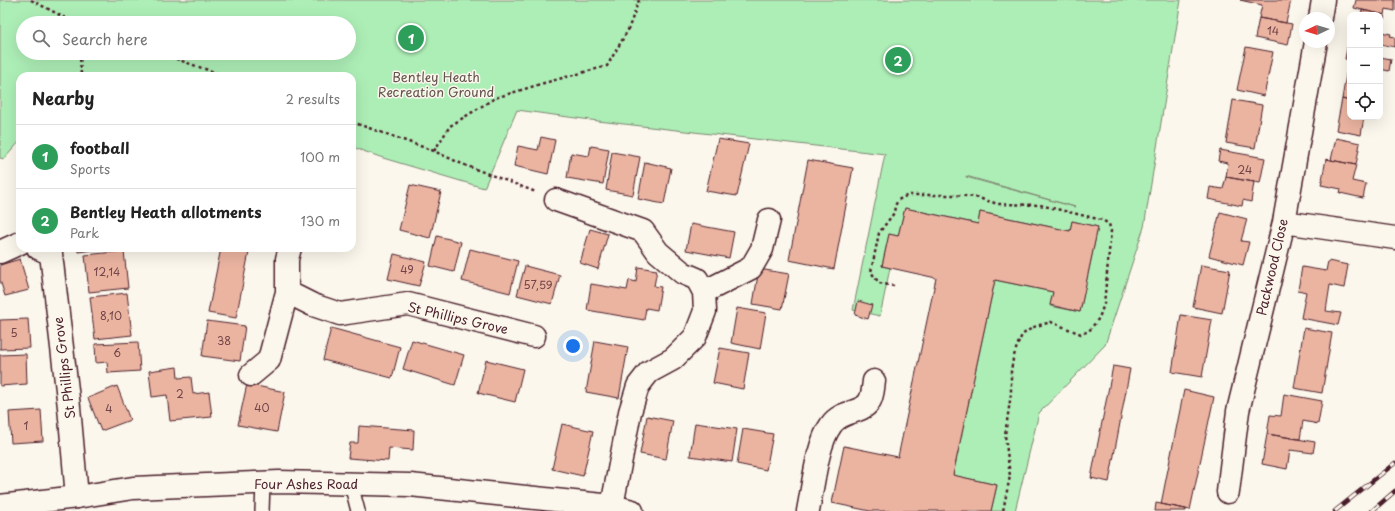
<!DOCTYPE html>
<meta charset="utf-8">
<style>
:root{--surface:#fff;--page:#f2f2f2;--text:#222;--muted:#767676;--line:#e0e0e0;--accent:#c8321e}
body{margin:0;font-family:"Playpen Sans",sans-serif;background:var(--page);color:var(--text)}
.controls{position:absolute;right:12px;top:12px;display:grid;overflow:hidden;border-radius:8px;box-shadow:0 4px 16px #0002}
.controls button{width:36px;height:36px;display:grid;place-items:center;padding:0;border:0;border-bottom:1px solid var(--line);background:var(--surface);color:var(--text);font:20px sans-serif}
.compass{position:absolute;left:1299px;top:12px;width:36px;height:36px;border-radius:50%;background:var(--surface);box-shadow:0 4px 16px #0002;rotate:266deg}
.you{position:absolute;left:573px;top:346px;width:14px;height:14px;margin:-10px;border:3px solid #fff;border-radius:50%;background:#1a73e8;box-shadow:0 0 0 6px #1a73e833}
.badge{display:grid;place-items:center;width:26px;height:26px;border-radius:50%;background:var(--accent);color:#fff;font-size:13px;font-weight:700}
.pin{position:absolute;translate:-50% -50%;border:2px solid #fff;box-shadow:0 1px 4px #0006}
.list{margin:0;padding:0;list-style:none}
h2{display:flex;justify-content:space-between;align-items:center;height:52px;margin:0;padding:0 16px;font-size:17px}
h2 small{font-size:13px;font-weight:400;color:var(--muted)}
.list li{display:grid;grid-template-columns:26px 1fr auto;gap:12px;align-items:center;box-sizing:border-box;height:64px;padding:0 16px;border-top:1px solid var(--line)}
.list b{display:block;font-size:15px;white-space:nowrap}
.list p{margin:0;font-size:13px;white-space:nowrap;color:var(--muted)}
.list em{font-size:13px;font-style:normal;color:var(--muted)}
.icon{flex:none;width:22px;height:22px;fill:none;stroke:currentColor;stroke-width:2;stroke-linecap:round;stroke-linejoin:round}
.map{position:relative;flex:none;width:1395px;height:511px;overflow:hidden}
.search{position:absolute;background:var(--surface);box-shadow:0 4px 16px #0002;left:16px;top:16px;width:340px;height:44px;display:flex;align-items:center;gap:10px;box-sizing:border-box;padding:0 14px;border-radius:22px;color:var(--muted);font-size:15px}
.panel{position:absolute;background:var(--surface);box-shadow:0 4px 16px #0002;left:16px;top:72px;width:340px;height:180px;border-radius:12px}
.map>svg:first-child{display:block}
</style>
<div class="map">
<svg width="1395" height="511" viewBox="0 0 1395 511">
<rect width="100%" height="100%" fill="#fbf7ec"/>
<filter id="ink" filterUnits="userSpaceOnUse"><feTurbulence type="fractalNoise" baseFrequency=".025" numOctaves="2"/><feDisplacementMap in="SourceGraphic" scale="8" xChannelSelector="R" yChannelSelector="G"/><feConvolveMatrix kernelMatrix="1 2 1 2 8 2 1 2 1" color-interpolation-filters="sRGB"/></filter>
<g filter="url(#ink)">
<path fill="#adeeb6" stroke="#7c8670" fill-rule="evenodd" d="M0,0H1181L1144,227L1105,345L1039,413L1015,511H991L997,485L953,475L995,280L1053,292L1050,306L1080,312L1098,227L1072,221L1070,231L980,212L978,224L905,208L898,236L889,234L882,266L890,268L880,316L853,310L885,154L598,121L517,110L484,188L383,158L352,147V76H20V141L4,159L0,158ZM23,23H349V53H23ZM966,176L1075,207L966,177Z"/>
<path fill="#ebb4a1" stroke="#4a1f2b" d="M1240,0H1291L1286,23L1259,18L1262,5Z
M1356,0H1395V11L1386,9L1385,15L1354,8Z
M1362,10L1385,15L1381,32L1391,34L1390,36L1395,37V47L1380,44V15H1361Z
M1259,18L1292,24L1288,45L1255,38Z
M1349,38H1350V60L1345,59Z
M1246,47L1273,52L1264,96L1237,90Z
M1380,57L1391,59L1389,71L1380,69Z
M1347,69L1350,70V101L1342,99Z
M1342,99L1350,101V117H1364L1361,135L1336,130Z
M1233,100L1262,105L1255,148L1226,143Z
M541,137L555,140L548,174L514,166L518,146L538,150Z
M1336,138L1360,143L1356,165L1331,160Z
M718,139L749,144L737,196L706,191Z
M591,146L609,149L603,184L567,178L571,153L589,156Z
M1220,150L1265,158L1260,183L1226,177L1228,163L1218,161Z
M612,152L640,157L633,195L606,190Z
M1326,159L1356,165L1352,181L1366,184L1363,198L1340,193L1341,189L1321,185Z
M808,160L853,168L834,269L789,260Z
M645,162L671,168L664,204L638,199Z
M1226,177L1254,182L1251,202L1243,200L1242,206L1208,199L1210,187L1223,189Z
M410,185L441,192L430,238L399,230Z
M905,208L978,224L980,212L1070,231L1072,221L1098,227L1080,312L1050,305L1053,292L995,280L953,475L997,485L991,511H870L832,503L844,446L898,457L936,278L882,266L889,234L898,236Z
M1220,212L1247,219L1241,241L1249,242L1243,265L1209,256Z
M691,224L734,232L729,258L686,250Z
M590,229L608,234L598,269L580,263Z
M437,236L461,242L454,272L430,266Z
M77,248H108L78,252Z
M221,248L249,252L236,318L208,313Z
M470,249L518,261L510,293L462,281Z
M124,251L128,288L89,292L85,255Z
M394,254L426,262L419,286L388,279Z
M20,259L29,290L5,296L0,280V265Z
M1328,261L1348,265L1344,288L1330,285L1326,311L1341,313L1338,325L1301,318L1306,292L1298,290L1302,267L1326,271Z
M1201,265L1230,270L1222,313L1193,307Z
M525,266L560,275L552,304L517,295Z
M638,267L657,270L654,286L661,287L657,310L646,308L644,320L587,310L591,284L627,290L629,280L636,282Z
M759,269L789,274L782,309L753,304Z
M127,293L132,335L95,339L90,297Z
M858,301L872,305L868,319L855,315Z
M737,308L766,313L760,349L731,343Z
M1181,315L1212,320L1202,377L1172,372Z
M28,319L30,348L0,349V320Z
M207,321L245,326L240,361L202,356Z
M331,328L400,347L392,378L323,360Z
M1304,328L1332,333L1322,393L1294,388Z
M412,340L464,355L455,385L403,369Z
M595,341L628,347L619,398L586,392Z
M138,342L140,371L108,373L107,362L96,363L95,344Z
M720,348L749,353L743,389L713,383Z
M26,354L27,384L0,386V355Z
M486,360L523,369L515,402L478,393Z
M1113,366L1130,369L1109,482L1091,478Z
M177,367L178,378L191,377L193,394L209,392L212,417L170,421L167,395L152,397L149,371Z
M247,384L285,392L277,432L238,425Z
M117,386L130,420L101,431L88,398Z
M1184,390L1214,397L1190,510L1161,504Z
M1284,394L1322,401L1318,424L1303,421L1300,439L1267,434L1270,415L1281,416Z
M41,410L43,441L11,443L9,412Z
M647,416L673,421L666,459L640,454Z
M695,423L737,429L732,462L690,456Z
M562,424L593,431L583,476L552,469Z
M359,426L414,430L413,450L389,448L388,461L348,458L350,443H358Z
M743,429L773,434L766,470L737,464Z
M1267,434L1315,442L1313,453L1290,450L1287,469L1262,464Z
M1156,503L1186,509V511H1155Z"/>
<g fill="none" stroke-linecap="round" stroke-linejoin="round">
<defs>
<path id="service" d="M351,484L358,511
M262,511L263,483"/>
<path id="minor" d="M1320,18L1323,0
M556,200L643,231L658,252L683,273L697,279L704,292L705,311L695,337L673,359L649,372L638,386L630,412L612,506
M1284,222L1395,238
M38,248L51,254L69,407L77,497
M290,248L287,259V292L313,305L340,314L408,304L534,336
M0,252L20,243
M704,292L751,268L762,249L769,220
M251,375L269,360L287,292
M1228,492L1238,411L1284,222L1316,42
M808,511C813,487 817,444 831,425C841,410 861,414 869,402C873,396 873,388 874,381"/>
<path id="tertiary" d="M0,506L77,497L133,488L279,482L410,485L612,506L632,511"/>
</defs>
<use href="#service" stroke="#4a1f2b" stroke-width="16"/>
<use href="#minor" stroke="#4a1f2b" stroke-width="25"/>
<use href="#tertiary" stroke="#4a1f2b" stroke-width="25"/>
<path stroke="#4a1f2b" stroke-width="2.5" stroke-dasharray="3 3" stroke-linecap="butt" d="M31,0L75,23
M80,53L81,76
M159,53L225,76
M352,122L434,151L462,164L536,192
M434,151L450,126L495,98L544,83L607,66L628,30L639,0
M894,286L879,283L871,272L879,233L894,213L895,206L898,200L908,195H955L975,197L998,204L1040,205L1102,220L1109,224L1111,231L1104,304L1099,318L1089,331L1081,334L1051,322L1036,326L1029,330L1022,335L1017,346L1013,359L1011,371V394L1005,435L1010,476L1003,511"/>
<use href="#service" stroke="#fbf7ec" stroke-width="13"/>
<use href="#minor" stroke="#fbf7ec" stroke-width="22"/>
<use href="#tertiary" stroke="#fbf7ec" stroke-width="22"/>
<defs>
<path id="rail" d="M1335,511L1395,463
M1372,511L1395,491"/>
</defs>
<use href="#rail" stroke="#4a1f2b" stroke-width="4.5"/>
<use href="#rail" stroke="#fbf7ec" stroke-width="3" stroke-dasharray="9" stroke-linecap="butt"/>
</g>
</g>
<g text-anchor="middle" stroke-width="3" stroke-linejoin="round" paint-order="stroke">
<g font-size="11" fill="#724448">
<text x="1273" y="35">14</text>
<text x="1245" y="174">24</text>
<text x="407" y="274">49</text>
<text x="107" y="276">12,14</text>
<text x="538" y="289">57,59</text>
<text x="111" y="320">8,10</text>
<text x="14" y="337">5</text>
<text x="224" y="345">38</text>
<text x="117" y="357">6</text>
<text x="180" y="398">2</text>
<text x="262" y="412">40</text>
<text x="109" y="413">4</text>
<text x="26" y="430">1</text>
</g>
<g font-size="13" fill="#63534e" stroke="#fbf7ec">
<text x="436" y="82">Bentley Heath<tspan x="436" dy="15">Recreation Ground</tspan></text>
</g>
<g font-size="13" fill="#4a1f2b" stroke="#fbf7ec">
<text transform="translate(1272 267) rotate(-77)" y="5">Packwood Close</text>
<text transform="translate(458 318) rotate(13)" y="5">St Phillips Grove</text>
<text transform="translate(64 368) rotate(-97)" y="5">St Phillips Grove</text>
<text x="306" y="489">Four Ashes Road</text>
</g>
</g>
</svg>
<div class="controls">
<button>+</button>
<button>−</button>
<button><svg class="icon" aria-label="locate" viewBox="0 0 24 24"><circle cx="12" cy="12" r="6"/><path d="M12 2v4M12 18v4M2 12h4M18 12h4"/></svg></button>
</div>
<svg class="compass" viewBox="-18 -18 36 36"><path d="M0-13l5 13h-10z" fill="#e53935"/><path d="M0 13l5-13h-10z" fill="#767676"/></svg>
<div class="you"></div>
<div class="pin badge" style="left:411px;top:38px;background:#2e9e5b">1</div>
<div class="pin badge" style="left:898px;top:60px;background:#2e9e5b">2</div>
<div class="search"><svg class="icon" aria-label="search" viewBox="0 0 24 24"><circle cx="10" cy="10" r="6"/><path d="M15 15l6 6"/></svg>Search here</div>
<section class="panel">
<h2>Nearby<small>2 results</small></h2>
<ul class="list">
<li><span class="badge" style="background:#2e9e5b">1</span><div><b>football</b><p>Sports</p></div><em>100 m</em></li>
<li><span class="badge" style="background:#2e9e5b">2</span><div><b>Bentley Heath allotments</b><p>Park</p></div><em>130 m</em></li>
</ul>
</section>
</div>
